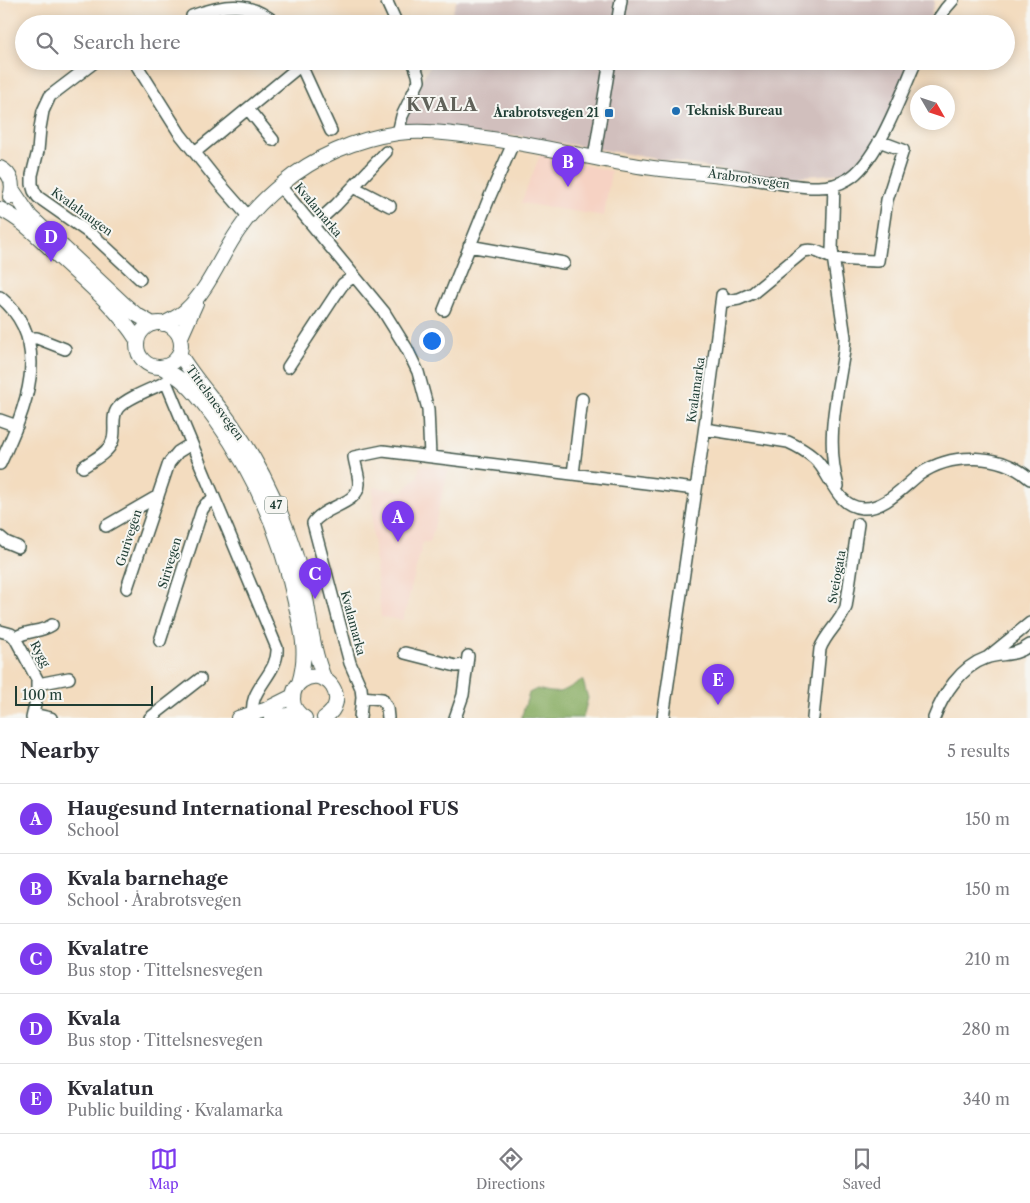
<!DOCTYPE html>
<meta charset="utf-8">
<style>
:root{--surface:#fff;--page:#f7f7f7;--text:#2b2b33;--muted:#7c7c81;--line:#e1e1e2;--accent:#7c3aed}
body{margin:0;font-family:"Libre Caslon Text",serif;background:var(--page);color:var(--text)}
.compass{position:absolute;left:910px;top:85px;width:45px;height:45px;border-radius:50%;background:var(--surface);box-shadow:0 2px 12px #0003;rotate:129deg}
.scale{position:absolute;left:15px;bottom:12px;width:138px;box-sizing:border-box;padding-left:5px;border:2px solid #1f3d34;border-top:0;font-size:14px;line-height:18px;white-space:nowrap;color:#1f3d34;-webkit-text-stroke:4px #f6f6f2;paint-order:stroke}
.you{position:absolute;left:431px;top:340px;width:18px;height:18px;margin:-12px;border:4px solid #fff;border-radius:50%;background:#1a73e8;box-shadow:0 0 0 8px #1a73e833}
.badge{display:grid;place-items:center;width:32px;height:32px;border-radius:50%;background:var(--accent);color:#fff;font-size:16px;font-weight:700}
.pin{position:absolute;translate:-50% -41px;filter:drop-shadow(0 1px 2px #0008)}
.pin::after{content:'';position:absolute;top:26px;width:18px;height:15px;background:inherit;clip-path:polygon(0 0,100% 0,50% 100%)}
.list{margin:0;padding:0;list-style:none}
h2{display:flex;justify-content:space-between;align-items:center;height:65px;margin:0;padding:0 20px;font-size:21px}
h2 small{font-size:16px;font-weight:400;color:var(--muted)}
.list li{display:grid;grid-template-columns:32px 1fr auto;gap:15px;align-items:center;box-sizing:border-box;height:70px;padding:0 20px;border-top:1px solid var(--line)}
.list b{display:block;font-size:19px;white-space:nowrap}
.list p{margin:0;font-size:16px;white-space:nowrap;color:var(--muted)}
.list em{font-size:16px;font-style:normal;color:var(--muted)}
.icon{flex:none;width:28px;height:28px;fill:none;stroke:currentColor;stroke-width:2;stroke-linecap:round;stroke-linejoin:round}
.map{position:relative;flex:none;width:1030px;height:718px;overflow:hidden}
.search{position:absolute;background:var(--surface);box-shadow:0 2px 12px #0003;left:15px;right:15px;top:15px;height:55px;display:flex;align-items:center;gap:12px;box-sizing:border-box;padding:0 18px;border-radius:28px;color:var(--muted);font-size:19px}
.sheet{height:415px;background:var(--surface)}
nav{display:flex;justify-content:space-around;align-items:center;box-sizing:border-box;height:70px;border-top:1px solid var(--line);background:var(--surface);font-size:14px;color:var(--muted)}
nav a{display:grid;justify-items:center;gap:2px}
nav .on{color:var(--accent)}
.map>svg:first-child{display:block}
</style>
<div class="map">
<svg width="1030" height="718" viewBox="0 0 1030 718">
<rect width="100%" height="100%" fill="#f6f6f2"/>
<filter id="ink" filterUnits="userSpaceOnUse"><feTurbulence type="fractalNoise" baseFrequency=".02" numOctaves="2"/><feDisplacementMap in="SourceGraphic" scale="10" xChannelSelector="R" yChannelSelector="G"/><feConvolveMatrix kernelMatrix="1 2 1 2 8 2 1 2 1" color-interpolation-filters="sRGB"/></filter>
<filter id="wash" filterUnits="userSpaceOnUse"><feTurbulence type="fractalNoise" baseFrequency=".0096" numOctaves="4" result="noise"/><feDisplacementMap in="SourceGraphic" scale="20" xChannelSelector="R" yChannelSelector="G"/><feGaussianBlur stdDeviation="1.12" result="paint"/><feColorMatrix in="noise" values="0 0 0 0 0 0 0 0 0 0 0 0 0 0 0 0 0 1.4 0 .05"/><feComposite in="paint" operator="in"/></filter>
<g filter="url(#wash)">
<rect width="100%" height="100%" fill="#f3dcbf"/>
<path fill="#f6d2c3" d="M540,155L611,171L604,216L521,203Z
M420,465L449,469L430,543L423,542L403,620L381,617L372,527L373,487L403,491L418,476Z"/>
<path fill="#d1bfbd" d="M457,0H934V4L928,24H448Z
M433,61H915L887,127L850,173L770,178L521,136L456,135L398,132V117Z"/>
<path fill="#87ac62" stroke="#53744b" d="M580,681H583L588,698L583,718H521L529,693L537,689C560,695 561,693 580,681Z"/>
</g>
<g filter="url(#ink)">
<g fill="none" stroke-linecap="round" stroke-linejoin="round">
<defs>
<path id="minor" d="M386,0L397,24
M192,16C224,4 249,0 277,24
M617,24L621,0
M935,24L946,8L953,0
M96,61L50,96L43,111L40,128L38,151L32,175V184L34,191L38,197L95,237L140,279
M134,61L180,134L219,183L248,216
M299,61L331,131
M248,109L273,140
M398,133L402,116L419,81L418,75L413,61
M195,152L301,65
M594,158L610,61
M746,178C770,181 795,188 818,187C828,187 840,184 848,179C877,163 902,92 916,61
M834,185L832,250L845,337L844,351C837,396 825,441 838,486
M280,186L384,312L407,349L418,372L428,409L430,456
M353,187L390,206
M313,226L336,205L386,152
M469,246L564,263
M0,297C55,343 25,410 0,464
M721,302L739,299L753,293L804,251C814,248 821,254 830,257C845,261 863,260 878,261L887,200L903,150L879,141
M444,310L490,196L514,141
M28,338H37L65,349
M288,367L336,294L343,284L354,276
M0,420L17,426
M705,429L788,442C797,446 806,451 814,458C831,473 835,506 862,508C884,510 904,486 920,474C952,452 1001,453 1030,479
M83,467C93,460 108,453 112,442C117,431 110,417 118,408C126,398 154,388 166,382L277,648C279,675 245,690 254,718
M573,474L582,399
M106,526L158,496
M0,537L6,542L18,547
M127,588L169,463L178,452L191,444
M0,631L11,634L15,638L37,679V696L32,718
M15,638C26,630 40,633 52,625
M160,641L202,510L206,504L214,499
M405,653L456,666L467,665
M988,657L1030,623
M38,684L69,678
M362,697L382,699L387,708L388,718
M33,714L51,718
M150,718L200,679
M360,718L362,697L361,688L350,663L313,523C323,506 358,505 359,484C359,475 355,465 354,457L383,451L695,489
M455,718L463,695L468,656
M663,718C683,577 705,437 722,295
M813,718L820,649C826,633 840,623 846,607L858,524
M934,718C943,694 961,667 986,658C1004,652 1012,658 1030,645"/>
<path id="major" d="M0,168C12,174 14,185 10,197
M12,189L30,216L124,304L137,315L153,324
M0,209C23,220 40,239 59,257C87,283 117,308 137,340
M137 345a22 22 0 1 1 44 0a22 22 0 1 1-44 0Z
M163,324C171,320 180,316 186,310C209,289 220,257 238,231C250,213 265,198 282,184C314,157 355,139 398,133C422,130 446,133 470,136C525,142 579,156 633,165C671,172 709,172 746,178
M180,339L196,303
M179,353C194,379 214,399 231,423C252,452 269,485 282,517C291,540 299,563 304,587C310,618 312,650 325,680
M161,367C170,372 179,377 186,384C197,394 206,407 215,419C255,474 281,536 295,602C302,631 308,654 299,683
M238,718L265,710L293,696
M271,718L299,713
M305,718C298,714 293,707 293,699C293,692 296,685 302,681C326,664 352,701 324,718"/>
</defs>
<use href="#minor" stroke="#3f5549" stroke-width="14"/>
<use href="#major" stroke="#3f5549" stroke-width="16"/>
<use href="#minor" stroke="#fff" stroke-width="11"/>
<use href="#major" stroke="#fff" stroke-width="14"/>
</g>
</g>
<g fill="#1f6fb2" stroke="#f6f6f2" stroke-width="2">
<circle cx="676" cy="111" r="5"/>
<rect x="604" y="108" width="10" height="10" rx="2.5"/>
</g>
<g text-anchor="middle" stroke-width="4" stroke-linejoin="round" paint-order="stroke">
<rect fill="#f6f6f2" stroke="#60746d" stroke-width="1" x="265" y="496.5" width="22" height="17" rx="4"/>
<g font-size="11" font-weight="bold" fill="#1f3d34">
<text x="276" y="509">47</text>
</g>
<g font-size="12" font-weight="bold" fill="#1f3d34" stroke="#f6f6f2" text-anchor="start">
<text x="686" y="115">Teknisk Bureau</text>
<text x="599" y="117" text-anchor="end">Årabrotsvegen 21</text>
</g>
<g font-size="12" fill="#1f3d34" stroke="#f6f6f2">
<text transform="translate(749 179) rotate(8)" y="4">Årabrotsvegen</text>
<text transform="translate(318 210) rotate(50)" y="4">Kvalamarka</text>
<text transform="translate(82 212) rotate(36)" y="4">Kvalahaugen</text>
<text transform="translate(696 390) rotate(-82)" y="4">Kvalamarka</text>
<text transform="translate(215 403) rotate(54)" y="4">Tittelsnesvegen</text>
<text transform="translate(129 538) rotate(-72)" y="4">Gurivegen</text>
<text transform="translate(170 563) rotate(-73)" y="4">Sirivegen</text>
<text transform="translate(837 577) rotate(-80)" y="4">Sveiogata</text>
<text transform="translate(353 623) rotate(75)" y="4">Kvalamarka</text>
<text transform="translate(40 654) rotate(62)" y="4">Rygg</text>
</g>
<g font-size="18" font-weight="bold" letter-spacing="1" fill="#606159" stroke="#f6f6f2">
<text x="442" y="111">KVALA</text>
</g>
</g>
</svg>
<svg class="compass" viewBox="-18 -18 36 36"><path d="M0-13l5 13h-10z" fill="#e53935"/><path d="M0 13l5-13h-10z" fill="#7c7c81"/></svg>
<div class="scale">100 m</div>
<div class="you"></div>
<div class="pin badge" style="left:398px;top:542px">A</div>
<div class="pin badge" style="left:568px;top:187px">B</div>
<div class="pin badge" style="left:315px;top:599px">C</div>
<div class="pin badge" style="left:51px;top:262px">D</div>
<div class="pin badge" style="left:718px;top:705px">E</div>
<div class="search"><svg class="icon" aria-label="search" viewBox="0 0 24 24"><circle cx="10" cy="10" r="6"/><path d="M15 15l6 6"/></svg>Search here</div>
</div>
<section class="sheet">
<h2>Nearby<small>5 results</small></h2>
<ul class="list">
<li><span class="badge">A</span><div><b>Haugesund International Preschool FUS</b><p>School</p></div><em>150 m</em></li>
<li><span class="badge">B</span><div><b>Kvala barnehage</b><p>School · Årabrotsvegen</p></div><em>150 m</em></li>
<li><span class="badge">C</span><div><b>Kvalatre</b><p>Bus stop · Tittelsnesvegen</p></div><em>210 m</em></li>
<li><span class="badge">D</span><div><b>Kvala</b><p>Bus stop · Tittelsnesvegen</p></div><em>280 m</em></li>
<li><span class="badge">E</span><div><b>Kvalatun</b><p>Public building · Kvalamarka</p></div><em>340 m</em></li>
</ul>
</section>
<nav>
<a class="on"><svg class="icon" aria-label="map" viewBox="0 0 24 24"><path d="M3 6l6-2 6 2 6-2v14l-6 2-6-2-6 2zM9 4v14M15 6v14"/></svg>Map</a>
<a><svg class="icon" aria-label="directions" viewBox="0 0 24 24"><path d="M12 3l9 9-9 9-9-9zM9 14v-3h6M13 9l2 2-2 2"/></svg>Directions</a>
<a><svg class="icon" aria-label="saved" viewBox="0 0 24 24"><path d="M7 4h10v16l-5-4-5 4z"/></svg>Saved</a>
</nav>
